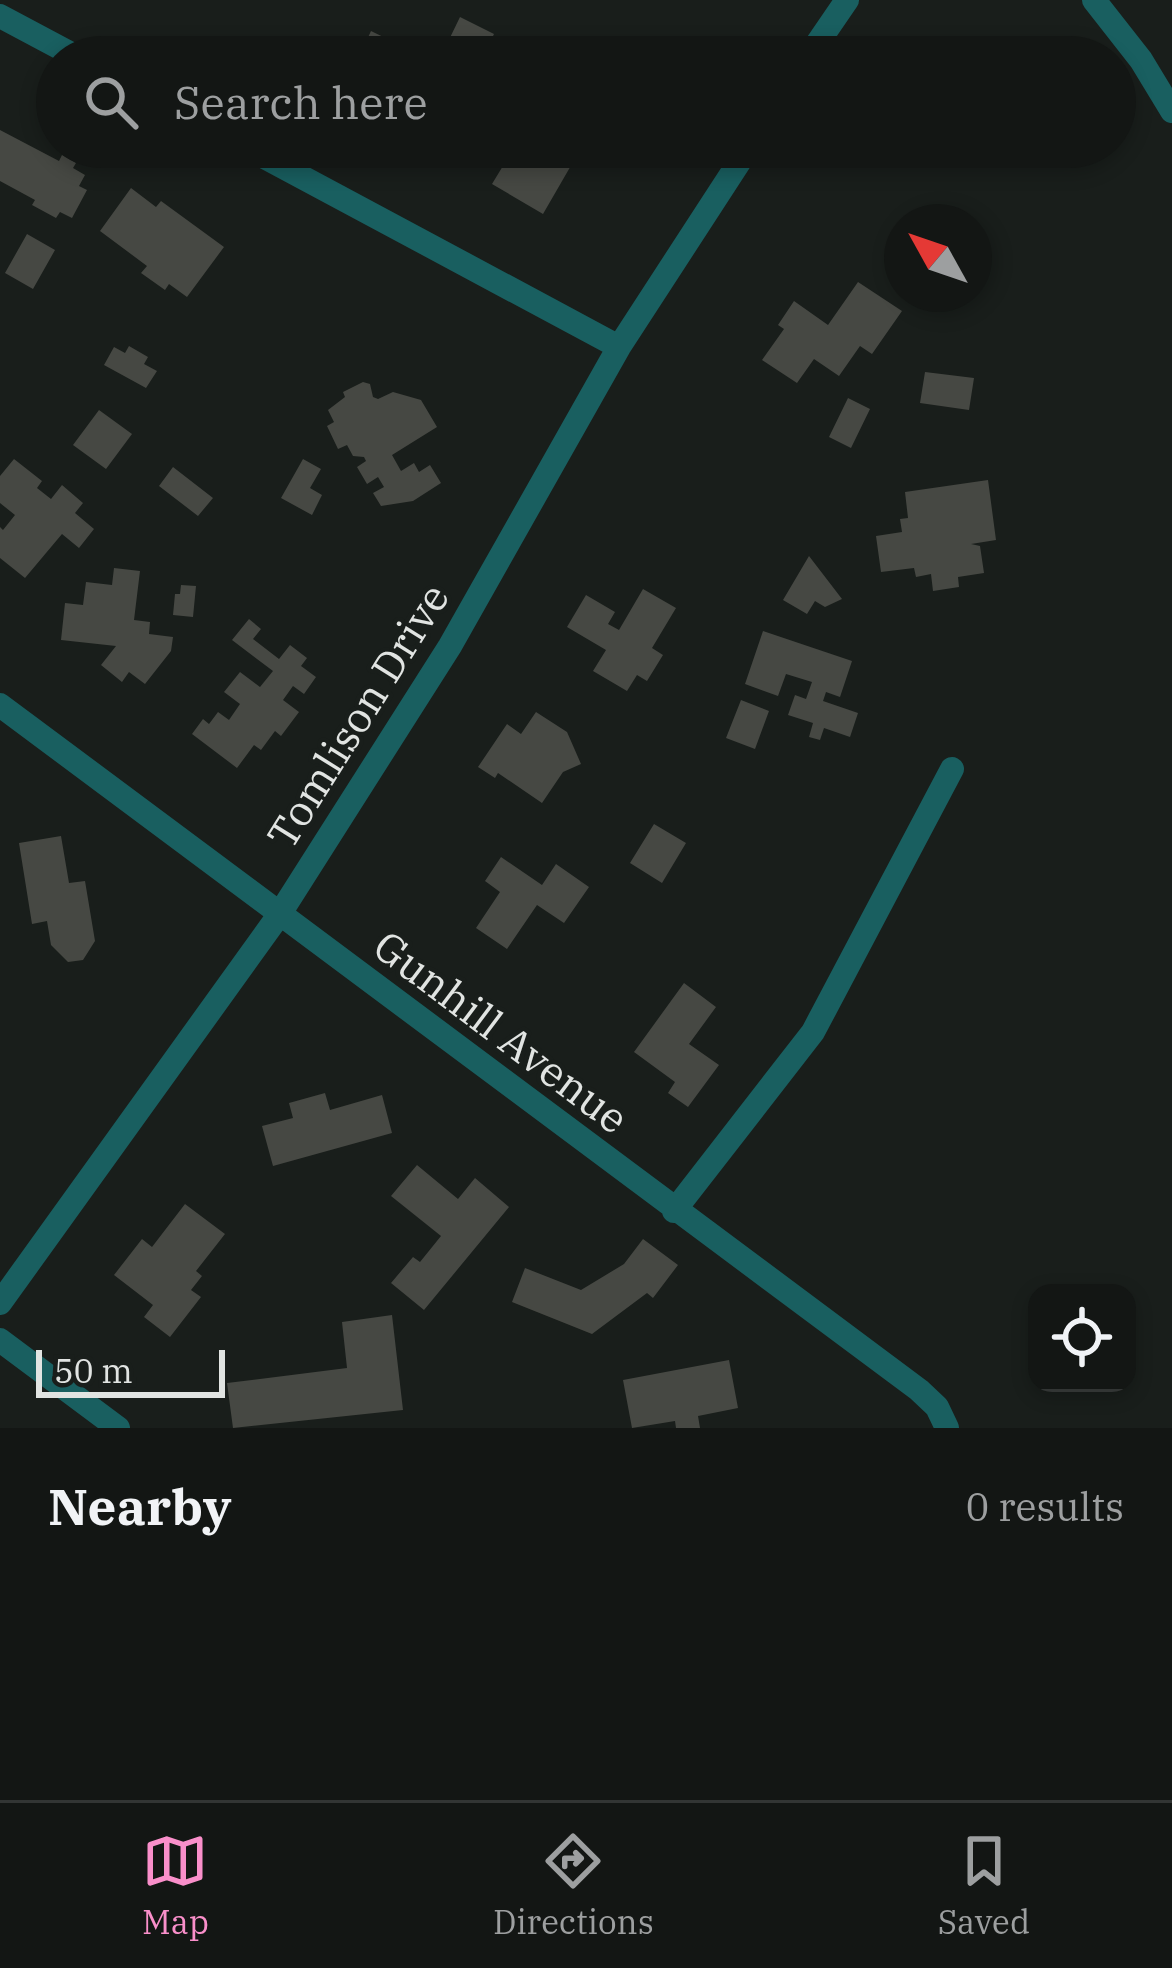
<!DOCTYPE html>
<style>
:root{--surface:#131614;--page:#202322;--text:#f1f3f6;--muted:#9d9fa0;--line:#323534;--accent:#f98fca}
body{margin:0;font-family:"IBM Plex Serif",serif;background:var(--page);color:var(--text)}
.controls{position:absolute;right:36px;bottom:36px;display:grid;overflow:hidden;border-radius:24px;box-shadow:0 6px 18px #0003}
.controls button{width:108px;height:108px;display:grid;place-items:center;padding:0;border:0;border-bottom:3px solid var(--line);background:var(--surface);color:var(--text);font:60px sans-serif}
.compass{position:absolute;left:884px;top:204px;width:108px;height:108px;border-radius:50%;background:var(--surface);box-shadow:0 6px 18px #0003;rotate:310deg}
.scale{position:absolute;left:36px;bottom:30px;width:189px;box-sizing:border-box;padding-left:12px;border:6px solid #e1e4e2;border-top:0;font-size:33px;line-height:42px;white-space:nowrap;color:#e1e4e2;-webkit-text-stroke:9px #191e1b;paint-order:stroke}
.list{margin:0;padding:0;list-style:none}
h2{display:flex;justify-content:space-between;align-items:center;height:156px;margin:0;padding:0 48px;font-size:51px}
h2 small{font-size:39px;font-weight:400;color:var(--muted)}
.icon{flex:none;width:66px;height:66px;fill:none;stroke:currentColor;stroke-width:2;stroke-linecap:round;stroke-linejoin:round}
.map{position:relative;flex:none;width:1172px;height:1428px;overflow:hidden}
.search{position:absolute;background:var(--surface);box-shadow:0 6px 18px #0003;left:36px;right:36px;top:36px;height:132px;display:flex;align-items:center;gap:30px;box-sizing:border-box;padding:0 42px;border-radius:66px;color:var(--muted);font-size:45px}
.sheet{height:372px;background:var(--surface)}
nav{display:flex;justify-content:space-around;align-items:center;box-sizing:border-box;height:168px;border-top:3px solid var(--line);background:var(--surface);font-size:33px;color:var(--muted)}
nav a{display:grid;justify-items:center;gap:6px}
nav .on{color:var(--accent)}
.map>svg:first-child{display:block}
</style>
<div class="map">
<svg width="1172" height="1428" viewBox="0 0 1172 1428">
<rect width="100%" height="100%" fill="#191e1b"/>
<path fill="#464843" d="M460,17L494,34L483,57H458L444,50Z
M371,31L406,48L402,57H344L352,39L364,46Z
M0,130L59,161L62,155L76,163L73,168L85,175L79,186L87,190L72,218L60,212L56,218L32,205L35,200L0,181Z
M505,147H575L580,150L543,214L492,184L512,151Z
M131,188L156,207L161,201L224,247L187,297L169,284L165,290L141,273L147,266L100,231Z
M27,234L55,250L33,289L5,273Z
M858,282L902,311L872,354L860,346L839,376L814,359L797,383L762,360L784,329L778,325L794,301L828,325Z
M129,346L148,357L144,364L157,371L146,388L104,365L114,347L125,353Z
M925,372L974,378L969,410L920,403Z
M363,382L370,384L373,397L378,399L393,392L421,400L437,427L392,455L401,471L414,463L419,472L430,465L441,483L413,501L381,506L373,493L384,487L378,477L367,484L357,467L366,461L364,457L353,456L347,445L338,449L327,426L334,422L328,410L345,397L343,392Z
M848,398L870,409L851,448L829,437Z
M99,410L132,434L106,469L73,445Z
M14,459L42,481L37,488L51,499L62,485L83,503L75,513L94,529L79,548L62,534L25,578L0,558V527L3,530L15,515L0,503V476Z
M303,459L321,469L310,488L322,495L312,515L281,498Z
M173,467L213,498L198,516L159,486Z
M988,480L996,540L971,544L980,546L984,573L958,577L959,587L933,591L931,574L916,577L914,568L881,572L876,536L902,532L900,519L908,518L905,492Z
M809,556L842,599L825,607L815,601L807,614L783,600Z
M114,568L140,571L134,620L150,622L149,634L173,637L171,651L145,684L129,672L122,682L101,665L116,646L61,640L65,603L83,605L86,582L112,585Z
M181,585L196,586L193,617L173,615L175,594H180Z
M643,589L676,608L652,648L663,655L647,681L637,675L627,691L593,671L606,650L567,627L586,595L615,612L608,624L619,630Z
M249,619L261,629L253,639L279,659L290,645L307,658L301,666L316,677L304,694L293,686L283,700L299,712L281,736L275,731L261,750L254,745L237,768L192,734L203,719L209,724L218,712L229,720L240,704L224,692L240,672L260,687L273,671L232,640Z
M763,631L852,661L840,697L826,692L823,701L858,713L850,737L824,728L820,740L809,737L813,723L788,715L795,695L806,699L812,682L786,674L778,696L745,684Z
M741,700L769,711L755,749L726,738Z
M536,712L567,732L581,764L563,772L542,803L498,773L495,778L478,767L507,724L521,734Z
M654,824L686,843L662,883L630,863Z
M61,836L69,883L85,881L95,941L83,960L68,962L51,945L47,921L32,924L19,843Z
M501,857L542,885L556,864L589,887L564,923L537,905L507,949L476,928L500,892L485,881Z
M684,983L716,1007L689,1044L719,1065L688,1107L668,1093L675,1082L634,1052Z
M325,1093L330,1110L382,1095L392,1133L273,1166L262,1126L293,1118L289,1103Z
M417,1165L458,1199L475,1178L509,1207L424,1310L391,1283L413,1257L420,1262L441,1236L391,1196Z
M185,1204L225,1234L196,1271L202,1276L191,1290L201,1297L170,1337L144,1317L153,1305L114,1275L142,1239L152,1247Z
M643,1239L678,1265L653,1298L647,1293L592,1334L512,1302L525,1268L581,1290L624,1264Z
M392,1315L403,1410L233,1428L227,1383L347,1368L342,1322Z
M729,1360L738,1408L698,1416L700,1428H676L675,1421L632,1428L623,1380Z"/>
<g fill="none" stroke-linecap="round" stroke-linejoin="round">
<path stroke="#195f60" stroke-width="24" d="M1094,0L1141,60L1172,111
M0,16L77,57
M808,57L847,0
M246,147L619,347
M0,705L919,1390L937,1407L947,1428
M674,1211L813,1032L952,769
M0,1303L279,915L450,646L619,347L749,147
M0,1340L118,1428"/>
</g>
<g text-anchor="middle" stroke-width="9" stroke-linejoin="round" paint-order="stroke">
<g font-size="42" fill="#e1e4e2" stroke="#191e1b">
<text transform="translate(358 716) rotate(-58)" y="15">Tomlison Drive</text>
<text transform="translate(501 1032) rotate(37)" y="15">Gunhill Avenue</text>
</g>
</g>
</svg>
<div class="controls">
<button><svg class="icon" aria-label="locate" viewBox="0 0 24 24"><circle cx="12" cy="12" r="6"/><path d="M12 2v4M12 18v4M2 12h4M18 12h4"/></svg></button>
</div>
<svg class="compass" viewBox="-18 -18 36 36"><path d="M0-13l5 13h-10z" fill="#e53935"/><path d="M0 13l5-13h-10z" fill="#9d9fa0"/></svg>
<div class="scale">50 m</div>
<div class="search"><svg class="icon" aria-label="search" viewBox="0 0 24 24"><circle cx="10" cy="10" r="6"/><path d="M15 15l6 6"/></svg>Search here</div>
</div>
<section class="sheet">
<h2>Nearby<small>0 results</small></h2>
<ul class="list">
</ul>
</section>
<nav>
<a class="on"><svg class="icon" aria-label="map" viewBox="0 0 24 24"><path d="M3 6l6-2 6 2 6-2v14l-6 2-6-2-6 2zM9 4v14M15 6v14"/></svg>Map</a>
<a><svg class="icon" aria-label="directions" viewBox="0 0 24 24"><path d="M12 3l9 9-9 9-9-9zM9 14v-3h6M13 9l2 2-2 2"/></svg>Directions</a>
<a><svg class="icon" aria-label="saved" viewBox="0 0 24 24"><path d="M7 4h10v16l-5-4-5 4z"/></svg>Saved</a>
</nav>
